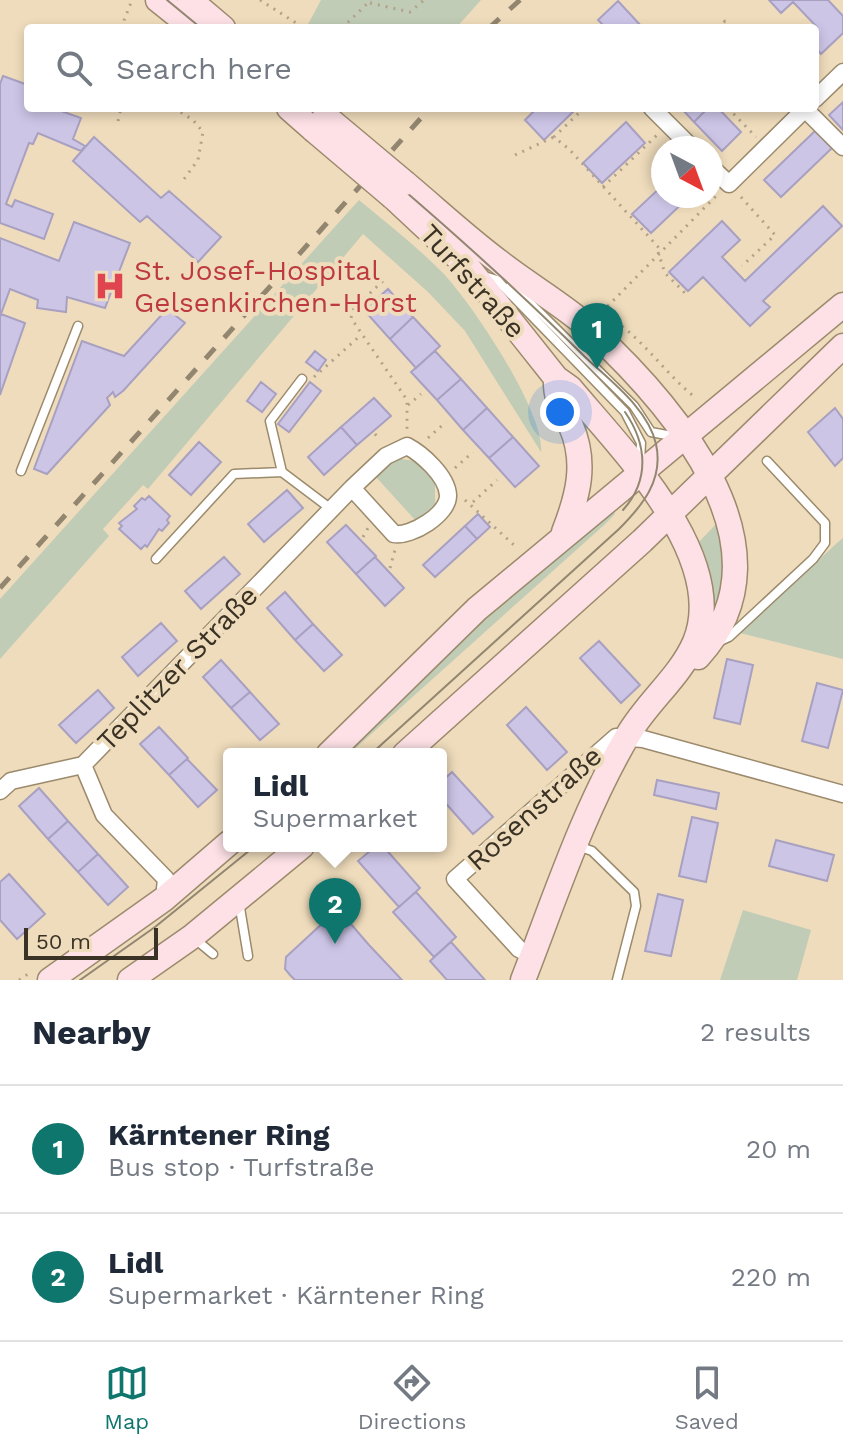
<!DOCTYPE html>
<meta charset="utf-8">
<style>
:root{--surface:#fff;--page:#f6f6f7;--text:#1f2937;--muted:#747a83;--line:#e0e1e3;--accent:#0f766e}
body{margin:0;font-family:"Work Sans",sans-serif;background:var(--page);color:var(--text)}
.compass{position:absolute;left:651px;top:136px;width:72px;height:72px;border-radius:50%;background:var(--surface);box-shadow:0 4px 12px #0003;rotate:139deg}
.scale{position:absolute;left:24px;bottom:20px;width:134px;box-sizing:border-box;padding-left:8px;border:4px solid #393225;border-top:0;font-size:22px;line-height:28px;white-space:nowrap;color:#393225;-webkit-text-stroke:6px #efdcbc;paint-order:stroke}
.you{position:absolute;left:560px;top:412px;width:28px;height:28px;margin:-20px;border:6px solid #fff;border-radius:50%;background:#1a73e8;box-shadow:0 0 0 12px #1a73e833}
.badge{display:grid;place-items:center;width:52px;height:52px;border-radius:50%;background:var(--accent);color:#fff;font-size:26px;font-weight:700}
.pin{position:absolute;translate:-50% -66px;filter:drop-shadow(0 2px 4px #0008)}
.pin::after{content:'';position:absolute;top:42px;width:28px;height:24px;background:inherit;clip-path:polygon(0 0,100% 0,50% 100%)}
.popup{position:absolute;left:223px;top:748px;width:224px;height:104px;box-sizing:border-box;display:grid;place-content:center;border-radius:8px;background:var(--surface);filter:drop-shadow(0 2px 6px #0005);font-size:26px;white-space:nowrap;color:var(--muted)}
.popup b{font-size:30px;color:var(--text)}
.popup::after{content:'';position:absolute;left:50%;top:100%;margin-left:-16px;border:16px solid transparent;border-top-color:var(--surface)}
.list{margin:0;padding:0;list-style:none}
h2{display:flex;justify-content:space-between;align-items:center;height:104px;margin:0;padding:0 32px;font-size:34px}
h2 small{font-size:26px;font-weight:400;color:var(--muted)}
.list li{display:grid;grid-template-columns:52px 1fr auto;gap:24px;align-items:center;box-sizing:border-box;height:128px;padding:0 32px;border-top:2px solid var(--line)}
.list b{display:block;font-size:30px;white-space:nowrap}
.list p{margin:0;font-size:26px;white-space:nowrap;color:var(--muted)}
.list em{font-size:26px;font-style:normal;color:var(--muted)}
.icon{flex:none;width:44px;height:44px;fill:none;stroke:currentColor;stroke-width:2;stroke-linecap:round;stroke-linejoin:round}
.map{position:relative;flex:none;width:843px;height:980px;overflow:hidden}
.search{position:absolute;background:var(--surface);box-shadow:0 4px 12px #0003;left:24px;right:24px;top:24px;height:88px;display:flex;align-items:center;gap:20px;box-sizing:border-box;padding:0 28px;border-radius:8px;color:var(--muted);font-size:30px}
.sheet{height:360px;background:var(--surface)}
nav{display:flex;justify-content:space-around;align-items:center;box-sizing:border-box;height:112px;border-top:2px solid var(--line);background:var(--surface);font-size:22px;color:var(--muted)}
nav a{display:grid;justify-items:center;gap:4px}
nav .on{color:var(--accent)}
.map>svg:first-child{display:block}
</style>
<div class="map">
<svg width="843" height="980" viewBox="0 0 843 980">
<rect width="100%" height="100%" fill="#efdcbc"/>
<path fill="#c1ccb6" d="M321,0H481L456,28H306Z
M359,200C387,223 416,246 442,272C471,302 545,412 541,452L465,331L428,292L363,234L148,489L143,485L103,529L109,536L0,659V599Z
M394,458L416,461L435,482V504L416,521L376,477Z
M610,509L615,514L603,526L349,754H342L500,602Z
M719,521L727,554L714,627L698,543Z
M843,538V659L740,633L837,543Z
M743,910L811,930L797,980H720Z"/>
<path fill="#cdc5e6" stroke="#a8a0c1" stroke-width="2" d="M769,0H828L843,16V33L821,54L815,47L817,27L793,2L781,13Z
M618,1L643,28H606L598,20Z
M3,76L28,85V108H53L81,118L73,139L85,146L81,151L38,133L33,144L29,143L6,204L12,207L15,200L53,214L44,239L0,223V84Z
M843,102V130L829,115Z
M537,108H577L544,140L525,120Z
M681,108H708L694,122Z
M708,108H718L741,132L722,151L694,122Z
M626,122L645,143L602,183L583,163Z
M815,131L832,148L781,197L764,180Z
M94,137L161,198L169,191L221,237L198,262L147,216L140,222L73,161Z
M663,185V196H690L651,233L632,214Z
M823,206L842,226L763,301L770,307L750,326L703,277L688,291L669,272L722,221L740,240L722,257L745,281Z
M74,222L130,243L105,308L67,297L66,312L37,308L38,300L10,289L1,314L25,323L0,395V238L59,261Z
M388,289L413,317L390,339L364,310Z
M167,309L185,323L123,391L115,397L113,392L107,398L110,405L47,474L34,469L82,341L124,356Z
M413,317L440,346L416,368L390,339Z
M315,351L326,360L318,371L306,362Z
M435,351L461,379L437,400L411,372Z
M461,379L487,408L463,430L437,400Z
M261,382L276,394L262,412L247,401Z
M310,382L321,391L289,432L278,424Z
M374,398L391,416L357,445L341,427Z
M487,408L513,437L489,458L463,430Z
M835,408L843,419V458L835,466L808,432Z
M341,427L357,445L324,475L308,457Z
M513,437L539,466L515,487L489,458Z
M199,442L221,462L191,495L169,475Z
M287,490L303,508L264,542L248,524Z
M149,496L170,516L167,520L169,523L162,531L159,529L147,547L145,545L141,549L119,529L122,526L119,523L137,509L134,506L142,498L145,500Z
M478,514L490,527L477,539L465,526Z
M346,525L376,556L356,574L327,542Z
M465,526L477,539L435,577L423,565Z
M224,557L240,574L201,609L185,591Z
M375,557L404,588L385,606L356,574Z
M285,592L313,624L295,640L267,608Z
M161,623L177,641L138,676L122,657Z
M313,624L342,655L324,671L295,640Z
M599,641L640,685L621,703L580,658Z
M727,659L753,665L740,724L714,718Z
M221,660L250,692L231,708L203,677Z
M817,683L843,690L828,748L802,741Z
M98,690L114,708L76,743L59,725Z
M250,692L279,724L260,740L231,708Z
M526,707L567,752L547,770L507,725Z
M159,727L188,758L169,775L140,744Z
M187,759L217,790L198,807L169,775Z
M452,772L493,817L473,834L441,798V782Z
M657,780L719,793L716,809L654,795Z
M39,788L68,821L48,839L19,806Z
M692,817L718,823L706,882L679,876Z
M68,821L98,854L78,872L48,839Z
M776,840L834,855L827,881L769,866Z
M376,846H383L420,888L399,907L358,861Z
M98,854L128,887L108,905L78,872Z
M9,874L45,914L17,939L0,920V882Z
M416,892L456,937L434,957L393,912Z
M658,894L683,900L671,956L645,951Z
M338,909L369,945L402,980H295L290,975L285,969L286,957Z
M451,942L485,980H447L430,961Z"/>
<g fill="none" stroke-linecap="round" stroke-linejoin="round">
<defs>
<path id="lane" d="M484,276L497,280L625,412L641,443L640,461
M511,284L634,406L651,432L677,437
M21,471L78,326
M282,472L270,421L302,379
M156,559L234,474L282,472L331,509
M714,644L729,637L813,559L825,543V523L767,461
M578,846L592,851L634,892L636,906L617,980
M239,902L248,956
M195,939L213,954"/>
<path id="street" d="M815,99L843,72
M652,108L692,148
M805,109L843,147
M711,167L729,184L806,108
M0,791L11,781L83,765
M164,899L166,879L104,815L83,765L352,488L394,534C411,537 449,514 448,495C447,476 422,454 407,446L386,456L352,488
M532,956L519,949L455,879L616,737L643,739L843,794"/>
<path id="secondary" d="M158,0L193,28
M190,0L223,28
M289,108L314,130
M405,183C436,209 466,237 498,261C527,284 559,302 587,326C670,402 799,548 698,657
M393,197L467,266L556,378L570,388C620,448 730,557 695,642C680,677 647,702 628,735C583,811 555,898 523,980
M556,378C555,399 562,408 571,426C587,463 578,496 564,532
M329,754L477,609L843,305
M405,754L642,541L843,346
M50,980L164,899L229,843
M130,980L193,936L302,846"/>
</defs>
<use href="#lane" stroke="#9b8a6c" stroke-width="11"/>
<use href="#street" stroke="#9b8a6c" stroke-width="19"/>
<use href="#secondary" stroke="#9b8a6c" stroke-width="27"/>
<path stroke="#b1a289" stroke-width="3" stroke-dasharray="2 6" stroke-linecap="butt" d="M260,0L304,28
M370,3L410,12L424,0
M121,28L132,0
M342,28L371,0
M718,28L725,21L732,28
M174,108L193,120L203,132L198,160L184,179
M584,108L554,137L570,150L660,249
M728,108L756,137
M118,121L121,108
M515,155L554,137
M603,187L657,135
M741,197L775,235L742,266
M658,252L665,273L688,296
M383,281L354,308L351,318L407,400V430
M602,312L716,196
M609,317C644,339 665,374 696,398
M314,377L361,335
M408,405L421,394
M375,434L380,440
M428,438L446,422
M455,468L473,452
M465,500L515,546
M473,502L497,480
M363,537L368,528
M390,568L395,550
M19,980L31,972"/>
<use href="#lane" stroke="#fff" stroke-width="8"/>
<use href="#street" stroke="#fff" stroke-width="16"/>
<use href="#secondary" stroke="#fde1e6" stroke-width="24"/>
<path stroke="#938670" stroke-width="2" d="M167,0L201,28
M308,108C402,188 496,268 584,356C609,380 648,408 656,444C664,480 642,506 619,529L371,754
M623,510C650,480 647,444 625,412
M80,980L155,927L255,846"/>
<path stroke="#938670" stroke-width="5" stroke-dasharray="14 14" stroke-linecap="butt" d="M489,28L520,0
M0,588L430,108"/>
<defs>
<path id="secondary-bridge" d="M325,116L405,183
M314,130L393,197"/>
</defs>
<use href="#secondary-bridge" stroke="#9b8a6c" stroke-width="27" stroke-linecap="butt"/>
<use href="#secondary-bridge" stroke="#fde1e6" stroke-width="24"/>
</g>
<defs>
<symbol id="hospital-bare" viewBox="-9 -9 18 18"><path d="M-5-5h3v3.5h4V-5h3V5h-3V1.5h-4V5h-3Z" fill="#e0444e" stroke="#efdcbc" stroke-width="2.5" paint-order="stroke"/></symbol>
</defs>
<g fill-rule="evenodd">
<use href="#hospital-bare" x="88" y="264" width="44" height="44"/>
</g>
<g text-anchor="middle" stroke-width="8" stroke-linejoin="round" paint-order="stroke">
<g font-size="28" fill="#be3a42" stroke="#efdcbc" text-anchor="start">
<text x="134" y="280">St. Josef-Hospital<tspan x="134" dy="32">Gelsenkirchen-Horst</tspan></text>
</g>
<g font-size="28" fill="#393225" stroke="#efdcbc">
<text transform="translate(473 281) rotate(48)" y="10">Turfstraße</text>
<text transform="translate(177 668) rotate(-46)" y="10">Teplitzer Straße</text>
<text transform="translate(534 808) rotate(-42)" y="10">Rosenstraße</text>
</g>
</g>
</svg>
<svg class="compass" viewBox="-18 -18 36 36"><path d="M0-13l5 13h-10z" fill="#e53935"/><path d="M0 13l5-13h-10z" fill="#747a83"/></svg>
<div class="scale">50 m</div>
<div class="you"></div>
<div class="pin badge" style="left:597px;top:369px">1</div>
<div class="pin badge" style="left:335px;top:944px">2</div>
<div class="popup"><b>Lidl</b>Supermarket</div>
<div class="search"><svg class="icon" aria-label="search" viewBox="0 0 24 24"><circle cx="10" cy="10" r="6"/><path d="M15 15l6 6"/></svg>Search here</div>
</div>
<section class="sheet">
<h2>Nearby<small>2 results</small></h2>
<ul class="list">
<li><span class="badge">1</span><div><b>Kärntener Ring</b><p>Bus stop · Turfstraße</p></div><em>20 m</em></li>
<li><span class="badge">2</span><div><b>Lidl</b><p>Supermarket · Kärntener Ring</p></div><em>220 m</em></li>
</ul>
</section>
<nav>
<a class="on"><svg class="icon" aria-label="map" viewBox="0 0 24 24"><path d="M3 6l6-2 6 2 6-2v14l-6 2-6-2-6 2zM9 4v14M15 6v14"/></svg>Map</a>
<a><svg class="icon" aria-label="directions" viewBox="0 0 24 24"><path d="M12 3l9 9-9 9-9-9zM9 14v-3h6M13 9l2 2-2 2"/></svg>Directions</a>
<a><svg class="icon" aria-label="saved" viewBox="0 0 24 24"><path d="M7 4h10v16l-5-4-5 4z"/></svg>Saved</a>
</nav>
